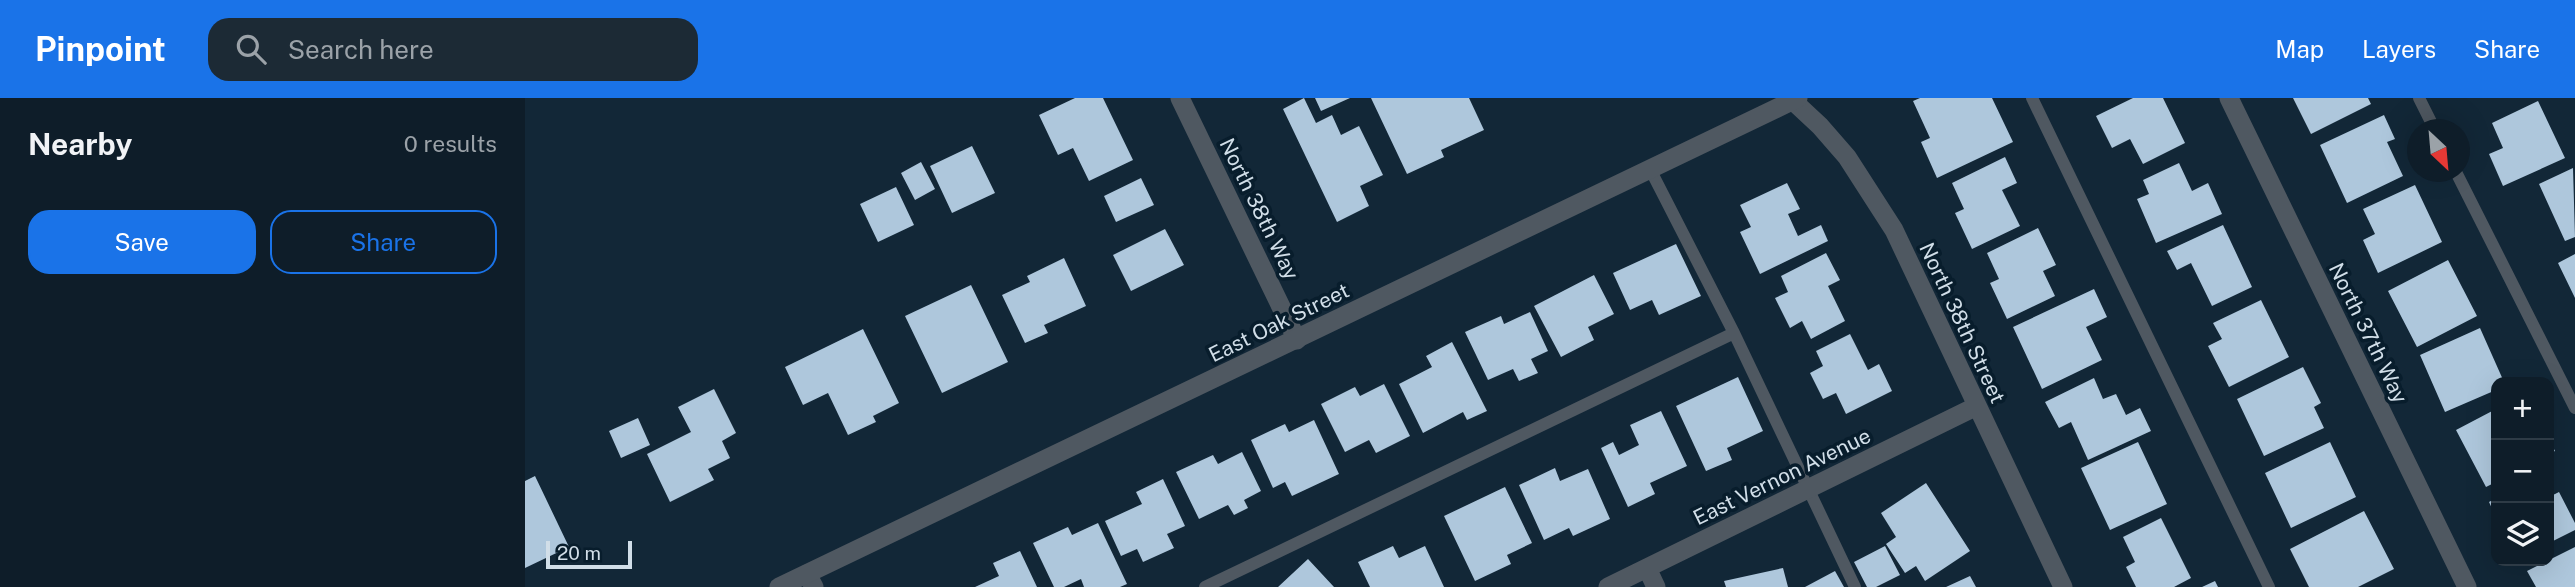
<!DOCTYPE html>
<meta charset="utf-8">
<style>
:root{--surface:#0e1d29;--page:#1c2a35;--text:#f1f3f6;--muted:#9ba2a8;--line:#2e3b46;--accent:#1a73e8}
body{margin:0;font-family:"Public Sans",sans-serif;background:var(--page);color:var(--text)}
.controls{position:absolute;right:21px;bottom:21px;display:grid;overflow:hidden;border-radius:14px;box-shadow:0 7px 28px #0002}
.controls button{width:63px;height:63px;display:grid;place-items:center;padding:0;border:0;border-bottom:2px solid var(--line);background:var(--surface);color:var(--text);font:35px sans-serif}
.compass{position:absolute;left:1882px;top:21px;width:63px;height:63px;border-radius:50%;background:var(--surface);box-shadow:0 7px 28px #0002;rotate:154deg}
.scale{position:absolute;left:21px;bottom:18px;width:86px;box-sizing:border-box;padding-left:7px;border:4px solid #d1dee8;border-top:0;font-size:19px;line-height:24px;white-space:nowrap;color:#d1dee8;-webkit-text-stroke:5px #081d2c;paint-order:stroke}
.list{margin:0;padding:0;list-style:none}
h2{display:flex;justify-content:space-between;align-items:center;height:91px;margin:0;padding:0 28px;font-size:30px}
h2 small{font-size:23px;font-weight:400;color:var(--muted)}
.actions{display:flex;gap:14px;padding:21px 28px}
.actions a{flex:1;padding:16px 0;border:2px solid var(--accent);border-radius:21px;text-align:center;font-size:24px;color:var(--accent)}
.actions .main{background:var(--accent);color:#fff}
.icon{flex:none;width:38px;height:38px;fill:none;stroke:currentColor;stroke-width:2;stroke-linecap:round;stroke-linejoin:round}
.map{position:relative;flex:none;width:2050px;height:489px;overflow:hidden}
header{display:flex;align-items:center;gap:42px;box-sizing:border-box;height:98px;padding:0 35px;background:var(--accent);color:#fff}
header strong{font-size:33px}
nav{display:flex;gap:38px;margin-inline-start:auto;font-size:24px}
.search{width:490px;height:63px;background:var(--page);display:flex;align-items:center;gap:18px;box-sizing:border-box;padding:0 24px;border-radius:21px;color:var(--muted);font-size:26px}
main{display:flex}
aside{flex:1;background:var(--surface)}
.map>svg:first-child{display:block}
</style>
<header>
<strong>Pinpoint</strong>
<div class="search"><svg class="icon" aria-label="search" viewBox="0 0 24 24"><circle cx="10" cy="10" r="6"/><path d="M15 15l6 6"/></svg>Search here</div>
<nav><a>Map</a><a>Layers</a><a>Share</a></nav>
</header>
<main>
<aside>
<h2>Nearby<small>0 results</small></h2>
<ul class="list">
</ul>
<div class="actions"><a class="main">Save</a><a>Share</a></div>
</aside>
<div class="map">
<svg width="2050" height="489" viewBox="0 0 2050 489">
<rect width="100%" height="100%" fill="#122737"/>
<path fill="#aec7dc" d="M550,0H578L608,62L564,83L548,50L533,57L514,17Z
M779,0L791,25L807,17L816,37L834,28L858,77L835,88L844,108L812,124L758,11Z
M790,0H825L796,13Z
M846,0H944L959,32L916,52L919,59L882,76Z
M1395,0H1467L1488,44L1412,80L1396,44L1405,40L1388,3Z
M1608,0H1638L1660,45L1618,66L1605,41L1587,50L1571,18Z
M1768,0H1843L1846,6L1786,36Z
M2013,3L2040,60L1978,88L1964,56L1978,50L1967,25Z
M1859,17L1870,41L1862,44L1878,78L1822,105L1795,47Z
M447,48L470,95L427,115L405,68Z
M1480,59L1492,85L1477,92L1495,128L1447,151L1430,115L1439,111L1427,85Z
M396,64L410,91L390,102L376,75Z
M1654,65L1667,93L1683,85L1697,116L1631,145L1612,101L1624,96L1618,82Z
M2048,70L2050,139L2040,143L2014,86Z
M616,80L629,107L591,124L579,98Z
M1262,85L1275,111L1263,116L1273,138L1296,127L1303,143L1235,176L1215,134L1226,129L1215,107Z
M1890,87L1917,144L1853,175L1838,142L1850,136L1838,111Z
M371,89L389,127L353,144L335,106Z
M1698,127L1727,189L1687,208L1666,165L1652,172L1642,153Z
M1513,130L1531,167L1518,173L1530,198L1482,221L1465,185L1474,181L1462,155Z
M640,131L659,167L606,193L588,157Z
M1151,146L1176,198L1134,217L1127,202L1105,212L1088,175Z
M1301,155L1315,182L1303,188L1320,223L1286,241L1277,223L1265,230L1250,200L1263,194L1256,178Z
M2050,156V200L2033,165Z
M539,160L561,208L519,227L523,235L500,245L477,197L505,184L502,178Z
M1923,162L1952,218L1892,249L1863,193Z
M1069,177L1089,216L1063,229L1069,242L1036,259L1009,208Z
M446,187L483,264L417,295L380,218Z
M1569,191L1582,219L1561,229L1577,262L1517,291L1488,229Z
M1736,202L1764,259L1704,289L1683,248L1697,241L1688,225Z
M1005,214L1023,253L1006,261L1013,275L994,283L988,271L963,282L940,234L976,218L979,226Z
M1955,230L1979,284H1971V292L1920,314L1895,257Z
M338,231L374,305L348,318L351,324L323,337L303,295L278,307L260,269Z
M1325,236L1343,272L1354,266L1367,293L1321,316L1311,295L1298,301L1285,275L1298,268L1291,253Z
M927,244L962,313L942,322L938,314L898,335L874,286L907,269L901,258Z
M1778,269L1796,305L1789,309L1799,330L1739,358L1712,301Z
M1213,279L1238,333L1202,350L1207,362L1181,373L1151,308Z
M1569,280L1578,301L1591,296L1601,317L1615,310L1626,333L1563,362L1546,324L1534,330L1520,304Z
M859,286L885,338L851,355L844,342L820,354L796,306L830,289L835,298Z
M189,291L211,335L197,343L205,360L183,371L189,382L145,404L122,356L166,334L153,309Z
M1971,311V384L1961,389L1931,332Z
M1136,313L1162,368L1125,385L1130,396L1103,409L1076,350L1088,344L1094,357L1114,347L1105,327Z
M113,320L125,347L96,360L84,333Z
M789,322L814,376L767,398L760,384L748,390L726,342L760,326L764,334Z
M2024,341L2030,353L2024,356Z
M1613,344L1642,406L1585,432L1556,370Z
M1805,344L1831,399L1766,430L1740,375Z
M717,354L736,393L719,402L723,410L709,417L703,407L674,421L651,374L688,357L693,366Z
M1030,370L1035,383L1063,371L1085,421L1048,438L1044,430L1019,442L994,387Z
M10,378L44,449L0,470V383Z
M638,381L660,428L642,436L649,450L618,464L612,451L596,458L580,423L617,406L611,394Z
M1401,385L1445,453L1400,483L1391,468L1380,475L1361,446L1371,439L1356,415Z
M980,389L1007,445L982,457L986,466L950,483L919,418Z
M2034,394L2050,425V432L2024,445V399Z
M1971,400V419L1964,404Z
M1839,413L1869,471L1833,489H1784L1765,451Z
M1636,420L1666,480L1649,489H1611L1601,469L1610,464L1598,439Z
M573,425L602,486L595,489H559L556,481L539,489H529L508,445L543,429L547,437Z
M868,448L874,460L900,448L919,489H845L833,464Z
M1360,448L1375,477L1351,489H1342L1329,464Z
M2050,449V489H2011L2002,473Z
M495,453L512,489H450L474,478L468,465Z
M783,461L809,489H753Z
M1258,470L1263,489H1201L1199,483Z
M1310,473L1319,489H1280Z
M1445,478L1451,489H1421Z
M1690,483L1693,489H1677Z"/>
<g fill="none" stroke-linecap="round" stroke-linejoin="round">
<path stroke="#4f5861" stroke-width="12" d="M1507,0L1744,489
M1894,0L1910,32
M1125,71L1209,235L1330,489
M1931,74L2050,310
M680,489L1209,235"/>
<path stroke="#4f5861" stroke-width="19" d="M655,0L772,242
M1265,0L1295,28L1322,59L1369,132L1538,489
M1704,0L1942,489
M1122,470L1131,489
M282,476L289,489
M1083,489L1452,308"/>
<path stroke="#4f5861" stroke-width="19" d="M254,489L1273,0"/>
</g>
<g text-anchor="middle" stroke-width="7" stroke-linejoin="round" paint-order="stroke">
<g font-size="21" fill="#d1dee8" stroke="#081d2c">
<text transform="translate(734 111) rotate(64)" y="7">North 38th Way</text>
<text transform="translate(754 225) rotate(-26)" y="7">East Oak Street</text>
<text transform="translate(1437 225) rotate(65)" y="7">North 38th Street</text>
<text transform="translate(1843 235) rotate(64)" y="7">North 37th Way</text>
<text transform="translate(1257 379) rotate(-26)" y="7">East Vernon Avenue</text>
</g>
</g>
</svg>
<div class="controls">
<button>+</button>
<button>−</button>
<button><svg class="icon" aria-label="layers" viewBox="0 0 24 24"><path d="M12 4l9 5-9 5-9-5zM3 14l9 5 9-5"/></svg></button>
</div>
<svg class="compass" viewBox="-18 -18 36 36"><path d="M0-13l5 13h-10z" fill="#e53935"/><path d="M0 13l5-13h-10z" fill="#9ba2a8"/></svg>
<div class="scale">20 m</div>
</div>
</main>
